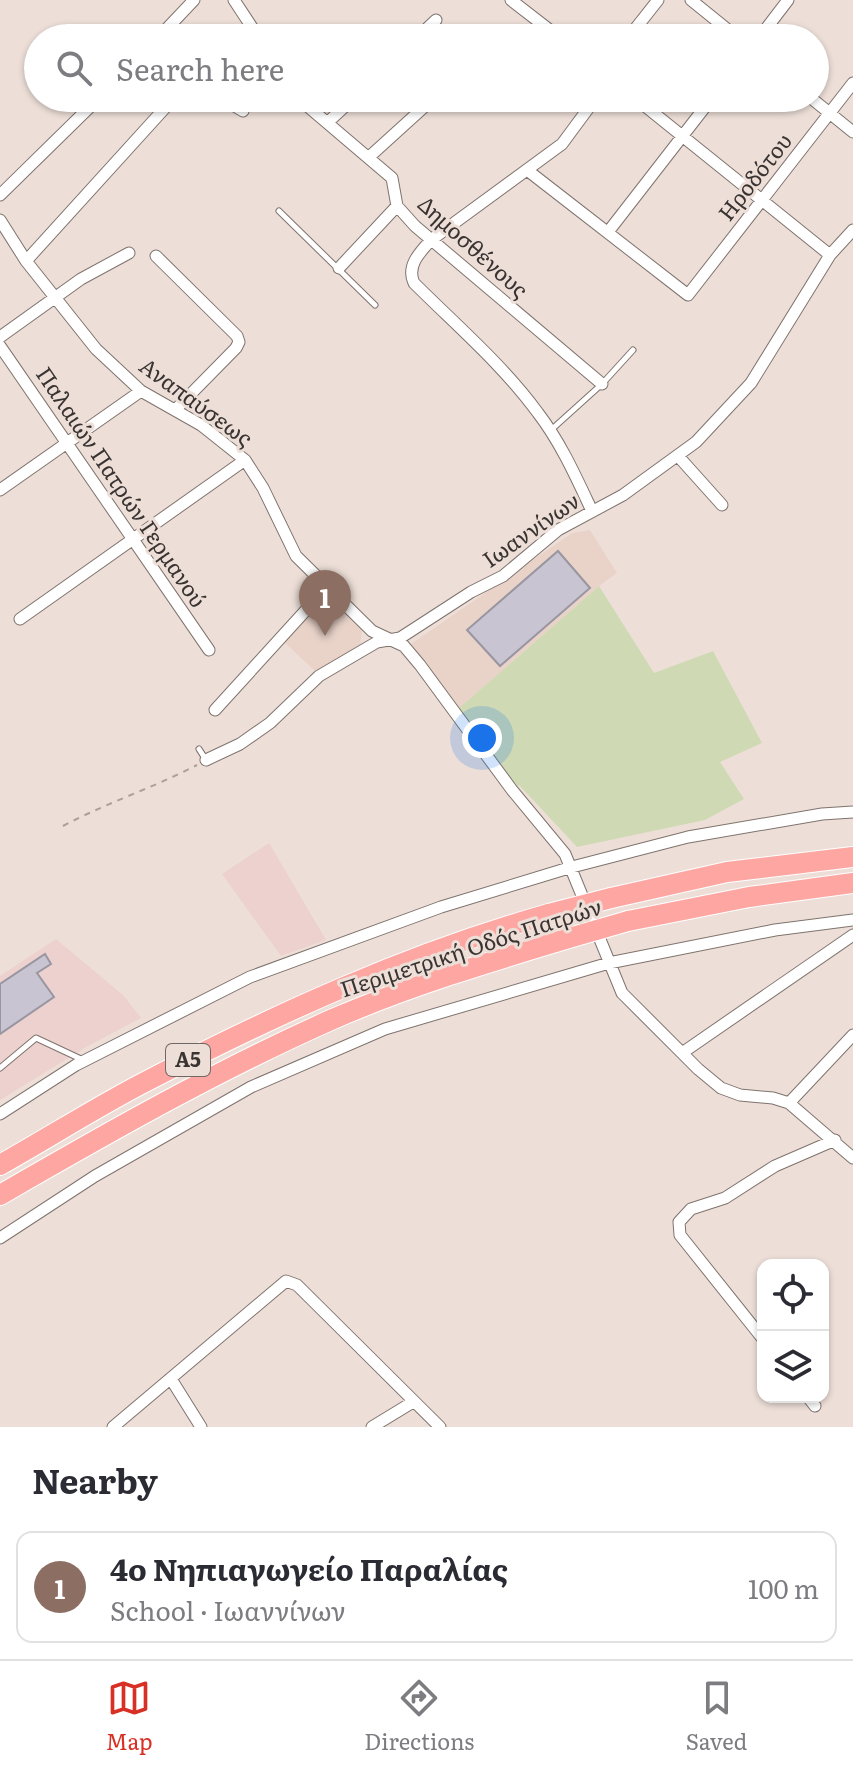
<!DOCTYPE html>
<meta charset="utf-8">
<style>
:root{--surface:#fff;--page:#f2f2f3;--text:#2b2b33;--muted:#7c7c81;--line:#e1e1e2;--accent:#d93025}
body{margin:0;font-family:Literata,serif;background:var(--page);color:var(--text)}
.controls{position:absolute;right:24px;bottom:24px;display:grid;overflow:hidden;border-radius:16px;box-shadow:0 2px 6px #0004}
.controls button{width:72px;height:72px;display:grid;place-items:center;padding:0;border:0;border-bottom:2px solid var(--line);background:var(--surface);color:var(--text);font:40px sans-serif}
.you{position:absolute;left:482px;top:738px;width:28px;height:28px;margin:-20px;border:6px solid #fff;border-radius:50%;background:#1a73e8;box-shadow:0 0 0 12px #1a73e833}
.badge{display:grid;place-items:center;width:52px;height:52px;border-radius:50%;background:var(--accent);color:#fff;font-size:26px;font-weight:700}
.pin{position:absolute;translate:-50% -66px;filter:drop-shadow(0 2px 4px #0008)}
.pin::after{content:'';position:absolute;top:42px;width:28px;height:24px;background:inherit;clip-path:polygon(0 0,100% 0,50% 100%)}
.list{margin:0;padding:0;list-style:none}
h2{display:flex;justify-content:space-between;align-items:center;height:104px;margin:0;padding:0 32px;font-size:34px}
h2 small{font-size:26px;font-weight:400;color:var(--muted)}
.list li{display:grid;grid-template-columns:52px 1fr auto;gap:24px;align-items:center;box-sizing:border-box;height:112px;margin:0 16px 16px;padding:0 16px;border:2px solid var(--line);border-radius:16px}
.list b{display:block;font-size:30px;white-space:nowrap}
.list p{margin:0;font-size:26px;white-space:nowrap;color:var(--muted)}
.list em{font-size:26px;font-style:normal;color:var(--muted)}
.icon{flex:none;width:44px;height:44px;fill:none;stroke:currentColor;stroke-width:2;stroke-linecap:round;stroke-linejoin:round}
.map{position:relative;flex:none;width:853px;height:1427px;overflow:hidden}
.search{position:absolute;background:var(--surface);box-shadow:0 2px 6px #0004;left:24px;right:24px;top:24px;height:88px;display:flex;align-items:center;gap:20px;box-sizing:border-box;padding:0 28px;border-radius:44px;color:var(--muted);font-size:30px}
.sheet{height:232px;background:var(--surface)}
nav{display:flex;justify-content:space-around;align-items:center;box-sizing:border-box;height:112px;border-top:2px solid var(--line);background:var(--surface);font-size:22px;color:var(--muted)}
nav a{display:grid;justify-items:center;gap:4px}
nav .on{color:var(--accent)}
.map>svg:first-child{display:block}
</style>
<div class="map">
<svg width="853" height="1427" viewBox="0 0 853 1427">
<rect width="100%" height="100%" fill="#eddfd8"/>
<path fill="#e9d3c9" d="M590,530L617,573L599,586L457,710L411,644L572,533Z
M327,597L362,630L360,647L317,673L284,642Z"/>
<path fill="#ecd1ce" d="M269,843L326,940L281,956L222,874Z
M56,939L123,995L141,1018L88,1046L0,1100V976Z"/>
<path fill="#cfdab4" d="M599,586L654,673L713,651L762,743L720,762L744,799L705,820L577,847L519,785L516,787L458,709Z"/>
<path fill="#c8c4d1" stroke="#9995a1" stroke-width="2" d="M558,551L590,588L500,666L467,630Z
M45,954L51,964L37,973L54,997L0,1034V984Z"/>
<g fill="none" stroke-linecap="round" stroke-linejoin="round">
<defs>
<path id="lane" d="M279,211L375,305
M551,430L602,384L633,350
M199,749L206,760
M0,1068L36,1038L83,1060"/>
<path id="street" d="M234,0L259,38
M511,0L560,38
M691,0L738,38
M158,38L194,0
M417,38L436,20
M628,38L658,0
M759,38L788,0
M221,98L243,111
M298,98L392,178L397,206L415,226L602,384
M635,98L830,255
M811,98L853,132
M328,122L354,98
M369,157L434,98
M527,170L688,295L853,83
M0,195L99,98
M0,220L26,261L96,349L141,391L201,425L245,460L263,488L296,556L372,631L404,646L420,665L512,790L565,854L622,993L698,1069L721,1088L740,1095L773,1098L789,1103L853,1158
M608,232L712,98
M156,256L237,336L239,342L236,348L175,410
M26,261L174,98
M339,268L397,206
M0,337L81,279L129,253
M0,346L209,650
M678,456L722,505
M0,490L141,391
M592,511C576,477 561,443 538,413C503,365 456,325 414,283C406,266 420,252 431,240L562,144L596,98
M20,619L245,460
M215,710L327,587
M206,760L240,744L270,723L319,676L377,642L400,638L471,592L503,576L558,530L623,495L696,442L751,383L830,255L853,230
M682,1053L853,935
M789,1103L853,1035
M0,1114L76,1065L250,977L441,907L572,867L688,837L822,814L853,812
M0,1238L95,1176L251,1087L385,1029L609,963L775,930L853,920
M763,1339L680,1235L679,1222L691,1209L725,1198L775,1166L835,1140
M171,1379L201,1427
M808,1397L815,1406
M113,1427L286,1281L297,1285L440,1427
M372,1427L413,1402"/>
<path id="highway" d="M611,898L727,872L853,857
M628,921L749,897L853,883
M0,1165C48,1138 95,1108 143,1083C274,1015 407,954 549,914
M0,1195C109,1132 218,1070 333,1019C409,986 489,962 569,938"/>
</defs>
<use href="#lane" stroke="#7f736d" stroke-width="7"/>
<use href="#street" stroke="#7f736d" stroke-width="13"/>
<use href="#highway" stroke="#fff" stroke-width="22"/>
<path stroke="#aba09a" stroke-width="2" stroke-dasharray="6 6" stroke-linecap="butt" d="M63,826C106,803 153,788 197,765"/>
<use href="#lane" stroke="#fff" stroke-width="5"/>
<use href="#street" stroke="#fff" stroke-width="11"/>
<use href="#highway" stroke="#fea7a2" stroke-width="20"/>
<defs>
<path id="highway-bridge" d="M549,914L611,898
M569,938L628,921"/>
</defs>
<use href="#highway-bridge" stroke="#fff" stroke-width="22" stroke-linecap="butt"/>
<use href="#highway-bridge" stroke="#fea7a2" stroke-width="20"/>
</g>
<g text-anchor="middle" stroke-width="6" stroke-linejoin="round" paint-order="stroke">
<rect fill="#eddfd8" stroke="#6f6763" stroke-width="2" x="166" y="1044" width="44" height="32" rx="6"/>
<g font-size="20" font-weight="bold" fill="#393331">
<text x="188" y="1067">Α5</text>
</g>
<g font-size="22" fill="#393331" stroke="#eddfd8">
<text transform="translate(755 177) rotate(-52)" y="8">Ηροδότου</text>
<text transform="translate(473 247) rotate(42)" y="8">Δημοσθένους</text>
<text transform="translate(196 402) rotate(36)" y="8">Αναπαύσεως</text>
<text transform="translate(121 487) rotate(56)" y="8">Παλαιών Πατρών Γερμανού</text>
<text transform="translate(531 530) rotate(-35)" y="8">Ιωαννίνων</text>
<text transform="translate(471 948) rotate(-18)" y="8">Περιμετρική Οδός Πατρών</text>
</g>
</g>
</svg>
<div class="controls">
<button><svg class="icon" aria-label="locate" viewBox="0 0 24 24"><circle cx="12" cy="12" r="6"/><path d="M12 2v4M12 18v4M2 12h4M18 12h4"/></svg></button>
<button><svg class="icon" aria-label="layers" viewBox="0 0 24 24"><path d="M12 4l9 5-9 5-9-5zM3 14l9 5 9-5"/></svg></button>
</div>
<div class="you"></div>
<div class="pin badge" style="left:325px;top:636px;background:#8d6e63">1</div>
<div class="search"><svg class="icon" aria-label="search" viewBox="0 0 24 24"><circle cx="10" cy="10" r="6"/><path d="M15 15l6 6"/></svg>Search here</div>
</div>
<section class="sheet">
<h2>Nearby<small></small></h2>
<ul class="list">
<li><span class="badge" style="background:#8d6e63">1</span><div><b>4o Νηπιαγωγείο Παραλίας</b><p>School · Ιωαννίνων</p></div><em>100 m</em></li>
</ul>
</section>
<nav>
<a class="on"><svg class="icon" aria-label="map" viewBox="0 0 24 24"><path d="M3 6l6-2 6 2 6-2v14l-6 2-6-2-6 2zM9 4v14M15 6v14"/></svg>Map</a>
<a><svg class="icon" aria-label="directions" viewBox="0 0 24 24"><path d="M12 3l9 9-9 9-9-9zM9 14v-3h6M13 9l2 2-2 2"/></svg>Directions</a>
<a><svg class="icon" aria-label="saved" viewBox="0 0 24 24"><path d="M7 4h10v16l-5-4-5 4z"/></svg>Saved</a>
</nav>
